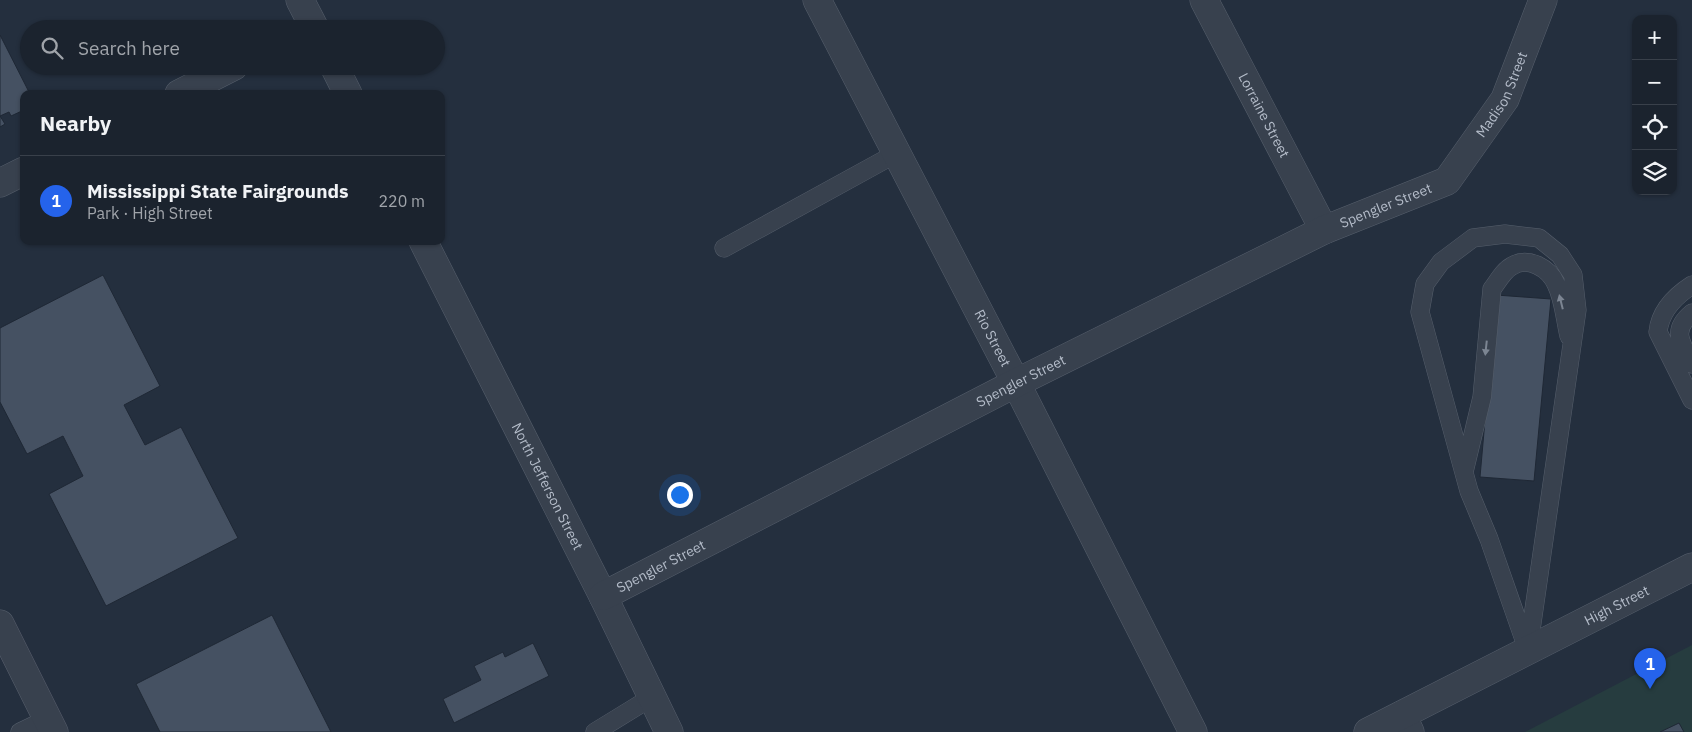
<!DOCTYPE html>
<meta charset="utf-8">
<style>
:root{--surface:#1b232e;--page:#282f3a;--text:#f1f3f6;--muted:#a0a4aa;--line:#39404a;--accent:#2563eb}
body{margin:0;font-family:"IBM Plex Sans",sans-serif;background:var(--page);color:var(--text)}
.controls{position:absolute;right:15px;top:15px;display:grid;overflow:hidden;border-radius:10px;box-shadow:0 1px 4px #0004}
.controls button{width:45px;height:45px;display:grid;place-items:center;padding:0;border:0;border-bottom:1px solid var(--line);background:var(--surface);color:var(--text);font:25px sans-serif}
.you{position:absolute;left:679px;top:494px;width:18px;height:18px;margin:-12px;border:4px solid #fff;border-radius:50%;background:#1a73e8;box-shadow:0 0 0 8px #1a73e833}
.badge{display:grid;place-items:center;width:32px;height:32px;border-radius:50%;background:var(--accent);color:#fff;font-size:16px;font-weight:700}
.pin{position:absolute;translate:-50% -41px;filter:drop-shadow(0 1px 2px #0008)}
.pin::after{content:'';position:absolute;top:26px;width:18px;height:15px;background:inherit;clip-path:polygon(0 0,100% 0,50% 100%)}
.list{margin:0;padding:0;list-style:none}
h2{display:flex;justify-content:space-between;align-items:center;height:65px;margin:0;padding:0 20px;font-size:21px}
h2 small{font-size:16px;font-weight:400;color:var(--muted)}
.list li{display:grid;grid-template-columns:32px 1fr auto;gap:15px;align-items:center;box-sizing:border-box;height:90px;padding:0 20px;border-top:1px solid var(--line)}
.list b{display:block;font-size:19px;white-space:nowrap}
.list p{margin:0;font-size:16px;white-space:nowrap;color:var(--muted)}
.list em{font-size:16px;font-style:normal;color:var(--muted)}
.icon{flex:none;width:28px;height:28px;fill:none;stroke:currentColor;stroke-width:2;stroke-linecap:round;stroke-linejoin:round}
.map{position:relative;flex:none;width:1692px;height:732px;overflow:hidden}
.search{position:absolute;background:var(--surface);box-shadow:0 1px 4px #0004;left:20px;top:20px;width:425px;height:55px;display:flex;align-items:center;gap:12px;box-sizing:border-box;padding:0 18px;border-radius:28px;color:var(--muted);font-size:19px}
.panel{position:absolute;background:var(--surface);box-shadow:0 1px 4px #0004;left:20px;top:90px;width:425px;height:155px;border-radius:10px}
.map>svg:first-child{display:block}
</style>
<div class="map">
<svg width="1692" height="732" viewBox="0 0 1692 732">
<rect width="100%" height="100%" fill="#242f3e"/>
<path fill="#263c3f" d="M1692,645V732H1525Z"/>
<path fill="#455162" stroke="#1f2835" d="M0,35L30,94H24V110L11,116L9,112L0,116L5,124L0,127Z
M103,275L160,386L124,405L145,445L181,427L238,538L106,606L49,494L83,476L63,436L27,454L0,402V328Z
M1496,295L1551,299L1534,481L1480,477Z
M272,615L331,732H160L136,684Z
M533,643L549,676L454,723L443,699L481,680L474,666L503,652L505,657Z
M1679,723L1684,732H1660Z"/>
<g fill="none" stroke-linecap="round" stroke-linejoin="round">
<defs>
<path id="service" d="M1505,234L1539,238L1560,255L1573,275L1577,310L1528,651L1489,539L1469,491L1420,312L1425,284L1441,262L1473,238Z
M724,248L897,153
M1692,285C1675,296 1660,311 1658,332L1692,400
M1692,313C1670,331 1682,344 1692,364
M1464,472L1482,397L1492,289C1498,281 1504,270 1512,266C1528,256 1549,268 1556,284C1564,300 1565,320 1569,336
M20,732L47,719
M595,732L652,697"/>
<g id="minor">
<path d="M300,0L315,29"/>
<path id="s1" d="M817,0L1016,383L1193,732"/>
<path id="s2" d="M1204,0L1324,230"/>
<path d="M334,66L348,94"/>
<path d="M179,94L234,66"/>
<path d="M0,183L24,171"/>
<path id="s3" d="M423,241L603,596L669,732"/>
<path id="s4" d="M603,596L1016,383L1324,230L1447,181L1505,99L1543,0"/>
<path d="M0,624L54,732"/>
<path d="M1402,715L1410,732"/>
</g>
<g id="tertiary">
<path id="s5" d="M1368,732L1692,567"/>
</g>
</defs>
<use href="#service" stroke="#565f6c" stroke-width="19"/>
<use href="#minor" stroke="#565f6c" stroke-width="29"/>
<use href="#tertiary" stroke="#565f6c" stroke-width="29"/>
<use href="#service" stroke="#38414e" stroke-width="18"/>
<use href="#minor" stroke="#38414e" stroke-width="28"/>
<use href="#tertiary" stroke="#38414e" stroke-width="28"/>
</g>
<defs><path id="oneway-solid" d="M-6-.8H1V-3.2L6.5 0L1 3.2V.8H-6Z" transform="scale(1.25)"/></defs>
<g fill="#7c8592">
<use href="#oneway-solid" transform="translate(1561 302) rotate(-104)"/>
<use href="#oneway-solid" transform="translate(1486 348) rotate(96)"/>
</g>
<g text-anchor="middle" stroke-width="4" stroke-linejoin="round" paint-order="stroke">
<g font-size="14" fill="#b4bcc9" stroke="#1d2633">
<text dy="5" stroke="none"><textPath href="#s4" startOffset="1044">Madison Street</textPath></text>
<text dy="5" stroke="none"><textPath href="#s2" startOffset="130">Lorraine Street</textPath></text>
<text dy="5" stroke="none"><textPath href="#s4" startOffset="875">Spengler Street</textPath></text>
<text dy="5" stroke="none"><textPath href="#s1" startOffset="381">Rio Street</textPath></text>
<text dy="5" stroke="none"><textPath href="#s4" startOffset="470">Spengler Street</textPath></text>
<text dy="5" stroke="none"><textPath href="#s3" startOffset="275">North Jefferson Street</textPath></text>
<text dy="5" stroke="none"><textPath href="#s4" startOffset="65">Spengler Street</textPath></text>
<text dy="5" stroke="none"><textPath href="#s5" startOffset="279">High Street</textPath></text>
</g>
</g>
</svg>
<div class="controls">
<button>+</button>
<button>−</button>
<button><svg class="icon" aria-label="locate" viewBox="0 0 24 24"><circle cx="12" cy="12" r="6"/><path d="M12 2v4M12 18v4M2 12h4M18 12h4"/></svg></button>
<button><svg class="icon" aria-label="layers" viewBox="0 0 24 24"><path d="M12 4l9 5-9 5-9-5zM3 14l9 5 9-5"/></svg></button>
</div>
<div class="you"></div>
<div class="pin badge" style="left:1650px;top:689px">1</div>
<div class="search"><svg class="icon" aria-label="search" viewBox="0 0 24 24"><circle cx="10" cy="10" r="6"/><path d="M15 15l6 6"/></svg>Search here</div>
<section class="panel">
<h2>Nearby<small></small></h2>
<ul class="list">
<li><span class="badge">1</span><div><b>Mississippi State Fairgrounds</b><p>Park · High Street</p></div><em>220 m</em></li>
</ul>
</section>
</div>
